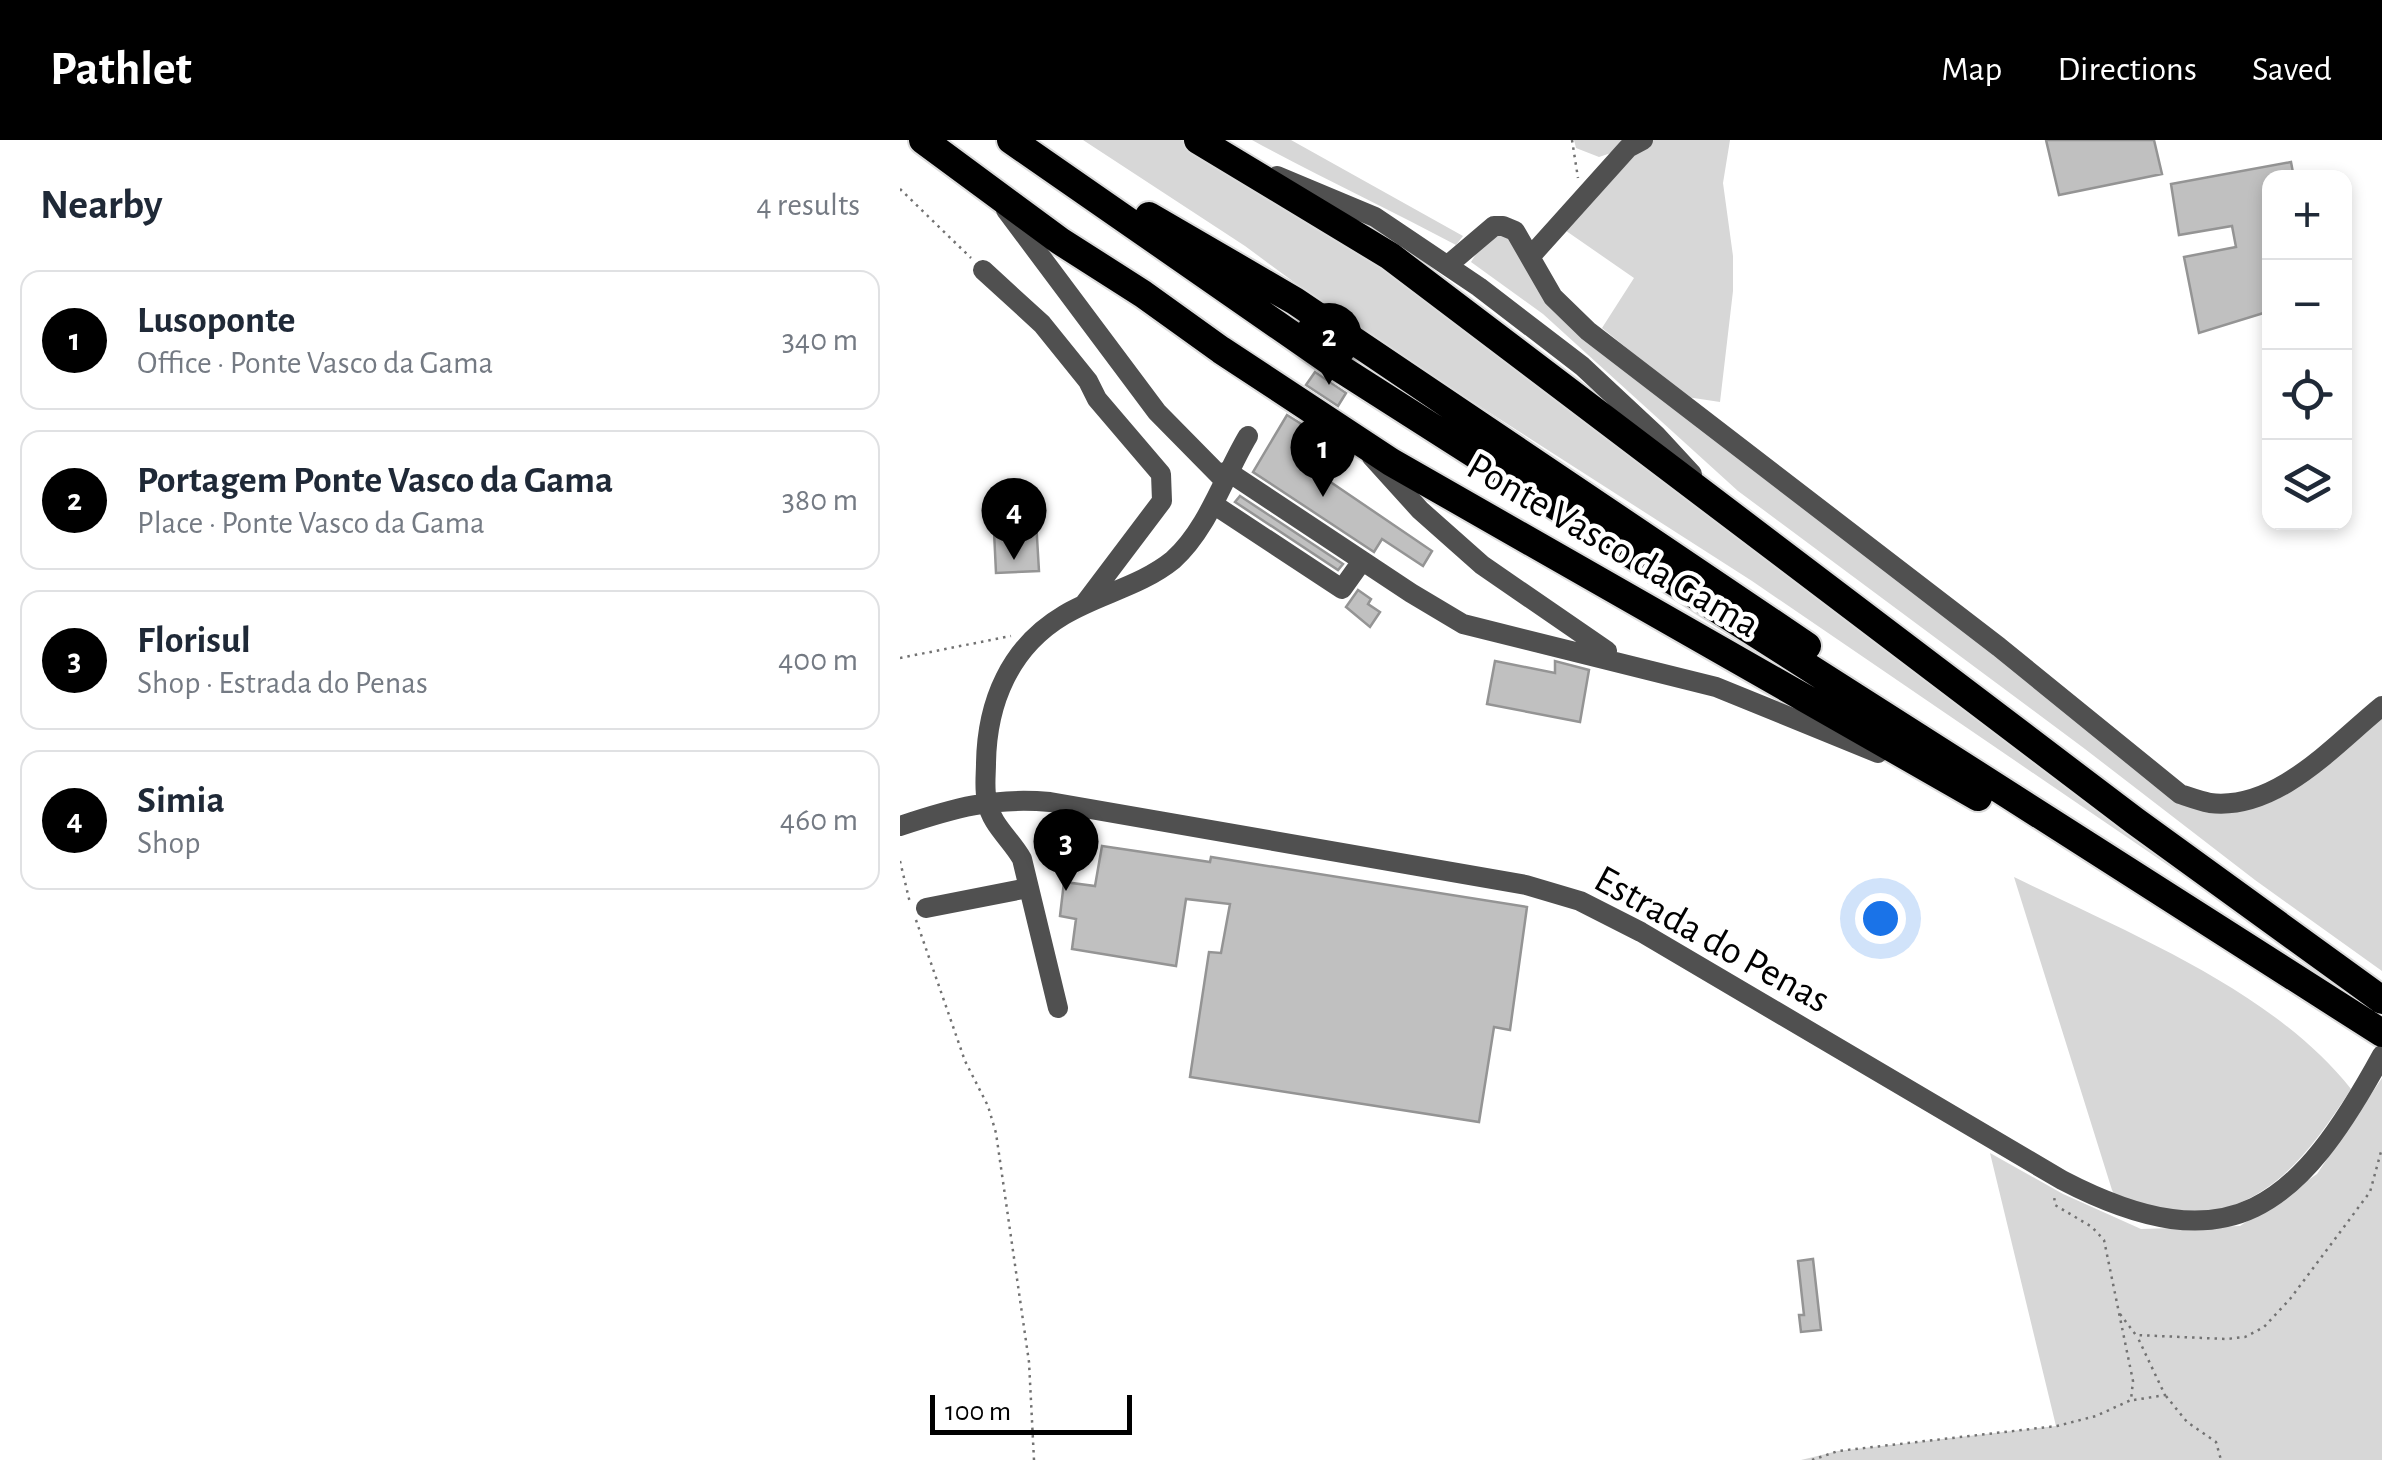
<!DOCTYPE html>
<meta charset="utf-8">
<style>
:root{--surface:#fff;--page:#f2f2f3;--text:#1f2937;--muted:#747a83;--line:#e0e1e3;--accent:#000}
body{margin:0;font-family:"Alegreya Sans",sans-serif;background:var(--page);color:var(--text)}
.controls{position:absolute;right:30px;top:30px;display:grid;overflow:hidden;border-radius:20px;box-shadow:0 5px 15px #0003}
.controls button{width:90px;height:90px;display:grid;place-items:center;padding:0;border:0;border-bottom:2px solid var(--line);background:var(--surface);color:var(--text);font:50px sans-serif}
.scale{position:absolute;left:30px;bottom:25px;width:202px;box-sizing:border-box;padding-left:10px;border:5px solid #000;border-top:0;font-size:28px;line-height:35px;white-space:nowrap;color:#000;-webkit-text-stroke:8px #fff;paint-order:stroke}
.you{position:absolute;left:980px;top:778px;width:35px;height:35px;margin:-25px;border:8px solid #fff;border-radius:50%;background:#1a73e8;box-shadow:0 0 0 15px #1a73e833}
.badge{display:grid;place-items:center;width:65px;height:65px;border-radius:50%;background:var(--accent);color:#fff;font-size:32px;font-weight:700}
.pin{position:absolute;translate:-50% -82px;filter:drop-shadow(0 2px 5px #0008)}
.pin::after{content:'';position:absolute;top:52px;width:35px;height:30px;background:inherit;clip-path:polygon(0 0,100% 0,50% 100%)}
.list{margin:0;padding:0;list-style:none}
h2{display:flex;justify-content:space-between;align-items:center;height:130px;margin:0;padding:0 40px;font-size:42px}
h2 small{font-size:32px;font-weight:400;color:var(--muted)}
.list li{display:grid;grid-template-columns:65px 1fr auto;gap:30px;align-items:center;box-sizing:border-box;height:140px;margin:0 20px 20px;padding:0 20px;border:2px solid var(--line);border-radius:20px}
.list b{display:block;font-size:38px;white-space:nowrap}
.list p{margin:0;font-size:32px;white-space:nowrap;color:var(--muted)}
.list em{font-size:32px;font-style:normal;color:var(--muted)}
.icon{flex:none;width:55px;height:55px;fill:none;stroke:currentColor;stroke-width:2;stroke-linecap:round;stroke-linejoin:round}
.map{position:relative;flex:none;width:1482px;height:1320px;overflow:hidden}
header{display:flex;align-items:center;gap:60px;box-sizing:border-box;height:140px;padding:0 50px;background:var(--accent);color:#fff}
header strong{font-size:48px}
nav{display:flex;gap:55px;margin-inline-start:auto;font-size:35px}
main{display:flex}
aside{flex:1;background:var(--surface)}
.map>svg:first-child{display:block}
</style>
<header>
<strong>Pathlet</strong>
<nav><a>Map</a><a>Directions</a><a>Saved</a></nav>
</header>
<main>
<aside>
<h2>Nearby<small>4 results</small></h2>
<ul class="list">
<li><span class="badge">1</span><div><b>Lusoponte</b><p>Office · Ponte Vasco da Gama</p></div><em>340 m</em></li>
<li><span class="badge">2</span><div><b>Portagem Ponte Vasco da Gama</b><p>Place · Ponte Vasco da Gama</p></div><em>380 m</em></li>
<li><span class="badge">3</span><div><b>Florisul</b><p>Shop · Estrada do Penas</p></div><em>400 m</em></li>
<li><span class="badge">4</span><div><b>Simia</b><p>Shop</p></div><em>460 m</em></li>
</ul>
</aside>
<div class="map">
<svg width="1482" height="1320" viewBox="0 0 1482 1320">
<rect width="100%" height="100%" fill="#fff"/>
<path fill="#d7d7d7" d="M183,0H281L429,85L1290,734L1278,732L852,441L448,182L345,106Z
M352,0H391L563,96L556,105C489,69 420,37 352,0Z
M674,0H830L823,43L833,116V151L820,262L787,257L702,188L734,138L659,86L726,8L699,17L676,8Z
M589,93H607L648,159L1261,648L1314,673L1378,659L1482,578V831L1355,740L1185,609L838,351L643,174L571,122Z
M1114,737C1226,792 1373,850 1451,949C1390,1044 1338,1098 1218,1061L1212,1050Z
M1482,938V1320H901L938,1311L1156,1286L1090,1013L1163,1054L1241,1089L1340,1086L1417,1034Z"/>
<path fill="#c0c0c0" stroke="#949494" stroke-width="2.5" d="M1146,0H1254L1262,34L1159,55Z
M1391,22L1394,38H1370V171L1299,193L1284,117L1336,107L1332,86L1279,95L1271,44Z
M415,232L446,253L438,266L406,245Z
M387,275L419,295L401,322L532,411L523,426L482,399L474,412L353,332Z
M134,347L139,431L96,433L92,349Z
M340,356L443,424L438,430L335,362Z
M458,450L471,459L468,464L480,472L470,487L446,467Z
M595,521L655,533V521L689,530L680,582L587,564Z
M202,706L310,722L311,717L627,767L610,890L594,887L579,982L290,937L309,812L321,813L330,764L286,759L276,826L172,809L176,779L160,776L164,742L195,746Z
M913,1119L921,1190L901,1192L899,1175H904L898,1121Z"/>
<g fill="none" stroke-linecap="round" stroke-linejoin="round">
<defs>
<path id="highway" d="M23,0L160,101L243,154L321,210L491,322L1078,657
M111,0L441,229L1482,893
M298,0L490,116L1235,681L1482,860
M249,76L395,161L907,506"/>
</defs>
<use href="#highway" stroke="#dbdbdb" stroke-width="32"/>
<path stroke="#727272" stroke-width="2.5" stroke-dasharray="2.5 5" stroke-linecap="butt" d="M672,0L678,38
M0,49L71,118
M0,518L111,496
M0,721L10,763
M16,780L65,921L88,966L96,993L129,1222L134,1320
M1220,1174L1236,1195L1326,1199L1345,1197L1364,1187L1390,1159L1470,1052L1482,1008
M1266,1256L1287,1282L1316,1302L1321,1320
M1234,1260L1265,1255L1237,1196
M912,1320L938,1311L1157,1286L1196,1276L1231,1260L1233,1241L1204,1100L1192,1087L1155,1065L1154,1055"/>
<path stroke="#505050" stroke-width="20" d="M377,36L475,77L579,147L682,226L756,295L792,334
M106,70L257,272L323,339
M630,117L728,8L743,0
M548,125L594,86H603L615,91L653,157L688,191L1099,507L1280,654C1289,657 1300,661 1310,663C1377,671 1434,605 1482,566
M83,130L142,184L188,241L197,259L261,334L262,361L185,463
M472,317L520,370L582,425L707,511
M327,331L511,453L563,484L816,547L978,613
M313,364L442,449L462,421
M0,686C54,668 92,657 150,662L626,745L680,761L741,792L1162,1040C1331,1128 1399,1067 1482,915
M26,768L128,748
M158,868L122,719C111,699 91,685 87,661C84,649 86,635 86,623C87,562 110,507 164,475C199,454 241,446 273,420C308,389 324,336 348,296"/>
<use href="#highway" stroke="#000" stroke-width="28"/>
</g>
<g text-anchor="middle" stroke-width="9" stroke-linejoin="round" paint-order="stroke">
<g font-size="40" fill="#000" stroke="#fff">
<text transform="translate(714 404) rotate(30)" y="14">Ponte Vasco da Gama</text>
<text transform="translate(813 798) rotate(29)" y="14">Estrada do Penas</text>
</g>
</g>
</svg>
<div class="controls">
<button>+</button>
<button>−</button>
<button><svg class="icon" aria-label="locate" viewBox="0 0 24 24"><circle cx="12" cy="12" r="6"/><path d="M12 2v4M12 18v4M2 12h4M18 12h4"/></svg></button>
<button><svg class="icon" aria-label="layers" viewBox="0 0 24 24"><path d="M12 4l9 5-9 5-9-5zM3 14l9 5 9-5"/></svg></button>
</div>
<div class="scale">100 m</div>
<div class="you"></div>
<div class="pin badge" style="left:423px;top:357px">1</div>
<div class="pin badge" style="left:429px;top:245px">2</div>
<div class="pin badge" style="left:166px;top:751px">3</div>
<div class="pin badge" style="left:114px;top:420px">4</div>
</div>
</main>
